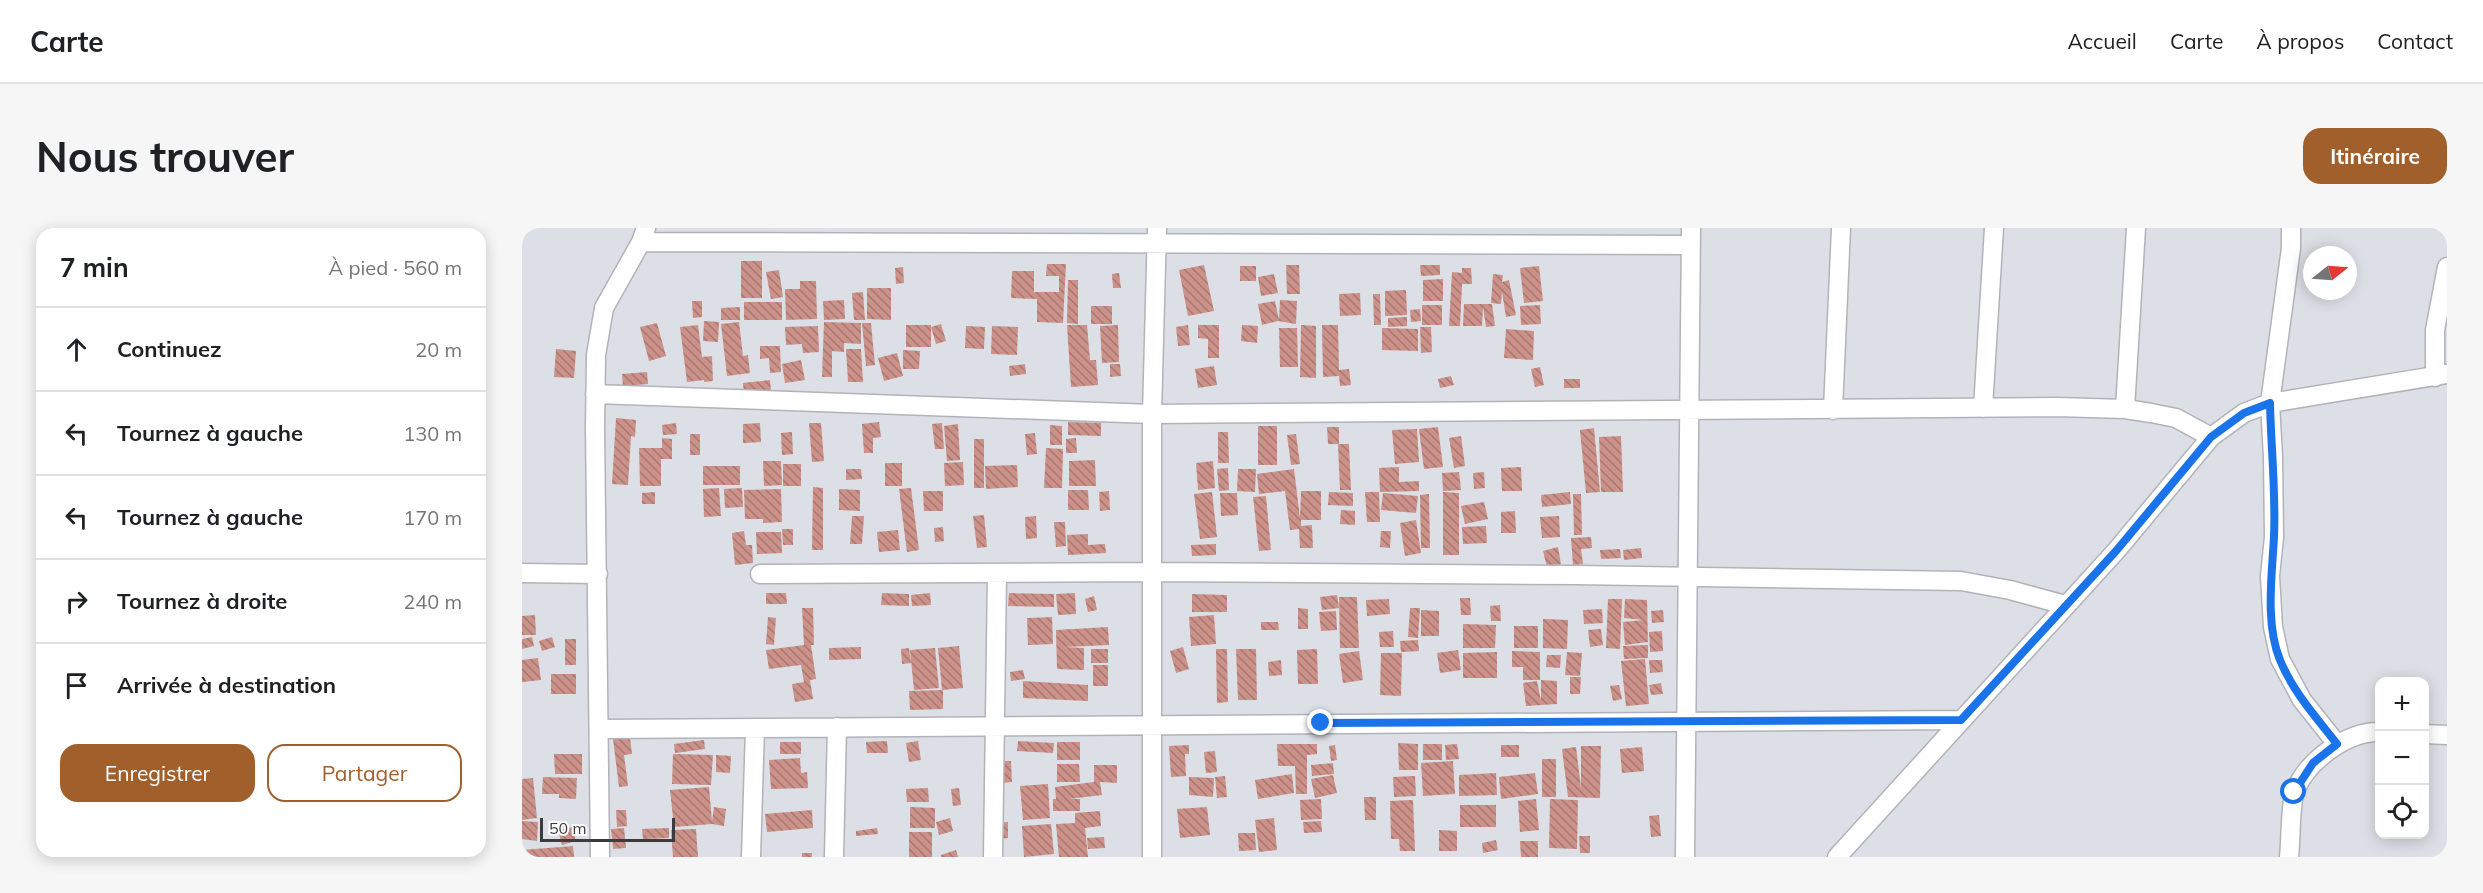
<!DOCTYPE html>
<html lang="fr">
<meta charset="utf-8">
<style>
:root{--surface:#fff;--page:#f6f6f6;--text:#202124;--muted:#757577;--line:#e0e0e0;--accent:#a1602b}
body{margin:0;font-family:Mulish,sans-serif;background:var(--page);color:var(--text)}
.controls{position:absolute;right:18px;bottom:18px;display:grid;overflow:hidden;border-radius:12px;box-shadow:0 3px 15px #0003}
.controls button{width:54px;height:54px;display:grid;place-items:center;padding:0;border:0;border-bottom:2px solid var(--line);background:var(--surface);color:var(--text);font:30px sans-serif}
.compass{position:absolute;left:1781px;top:18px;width:54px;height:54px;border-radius:50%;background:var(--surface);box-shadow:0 3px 15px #0003;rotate:73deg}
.scale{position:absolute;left:18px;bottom:15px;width:135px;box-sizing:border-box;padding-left:6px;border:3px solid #3c3c3f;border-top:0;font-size:16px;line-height:21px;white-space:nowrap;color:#3c3c3f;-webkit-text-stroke:4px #fff;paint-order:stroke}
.stop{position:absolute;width:18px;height:18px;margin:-14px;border:4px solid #1a73e8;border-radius:50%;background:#fff}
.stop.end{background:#1a73e8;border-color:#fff;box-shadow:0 2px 6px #0008}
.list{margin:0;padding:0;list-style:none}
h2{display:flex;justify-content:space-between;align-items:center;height:78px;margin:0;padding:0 24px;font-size:26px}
h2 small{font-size:20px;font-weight:400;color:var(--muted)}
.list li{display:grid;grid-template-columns:39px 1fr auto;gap:18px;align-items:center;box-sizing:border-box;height:84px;padding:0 24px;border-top:2px solid var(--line)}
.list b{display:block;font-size:22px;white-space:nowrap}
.list em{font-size:20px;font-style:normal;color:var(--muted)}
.actions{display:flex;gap:12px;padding:18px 24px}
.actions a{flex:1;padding:14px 0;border:2px solid var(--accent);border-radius:18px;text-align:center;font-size:21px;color:var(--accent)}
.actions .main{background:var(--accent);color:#fff}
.icon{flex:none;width:33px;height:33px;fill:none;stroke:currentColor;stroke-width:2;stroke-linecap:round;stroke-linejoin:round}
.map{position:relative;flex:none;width:1925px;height:629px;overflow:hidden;border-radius:18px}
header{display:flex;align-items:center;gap:36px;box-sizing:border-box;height:84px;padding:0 30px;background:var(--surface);border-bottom:2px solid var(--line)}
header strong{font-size:28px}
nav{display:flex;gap:33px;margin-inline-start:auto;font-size:21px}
.intro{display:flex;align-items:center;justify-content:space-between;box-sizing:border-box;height:144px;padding:0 36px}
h1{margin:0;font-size:42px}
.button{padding:15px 27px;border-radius:18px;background:var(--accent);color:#fff;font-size:21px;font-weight:700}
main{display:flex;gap:36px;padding:0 36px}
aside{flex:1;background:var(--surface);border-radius:18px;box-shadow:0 3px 15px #0003}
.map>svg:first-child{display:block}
</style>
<header>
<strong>Carte</strong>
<nav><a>Accueil</a><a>Carte</a><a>À propos</a><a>Contact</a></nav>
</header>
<div class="intro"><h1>Nous trouver</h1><a class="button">Itinéraire</a></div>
<main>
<aside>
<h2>7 min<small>À pied · 560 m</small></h2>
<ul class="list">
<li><svg class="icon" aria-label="ahead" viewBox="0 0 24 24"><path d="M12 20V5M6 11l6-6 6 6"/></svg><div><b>Continuez</b></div><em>20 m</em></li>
<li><svg class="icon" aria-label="left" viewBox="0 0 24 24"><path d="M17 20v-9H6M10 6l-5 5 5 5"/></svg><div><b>Tournez à gauche</b></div><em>130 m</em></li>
<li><svg class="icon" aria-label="left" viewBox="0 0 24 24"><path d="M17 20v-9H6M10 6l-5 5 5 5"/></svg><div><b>Tournez à gauche</b></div><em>170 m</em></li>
<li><svg class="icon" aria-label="right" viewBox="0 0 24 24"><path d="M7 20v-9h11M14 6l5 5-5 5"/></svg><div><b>Tournez à droite</b></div><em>240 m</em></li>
<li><svg class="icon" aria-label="arrive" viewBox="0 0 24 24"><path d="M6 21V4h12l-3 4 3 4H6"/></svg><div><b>Arrivée à destination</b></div></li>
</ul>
<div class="actions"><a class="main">Enregistrer</a><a>Partager</a></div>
</aside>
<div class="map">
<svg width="1925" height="629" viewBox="0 0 1925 629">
<defs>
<pattern id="building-back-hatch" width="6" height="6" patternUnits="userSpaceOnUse" patternTransform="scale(1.5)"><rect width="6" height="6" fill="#cc9188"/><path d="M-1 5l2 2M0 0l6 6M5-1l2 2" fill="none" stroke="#a77871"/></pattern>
</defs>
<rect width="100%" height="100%" fill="#dddfe6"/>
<path fill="url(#building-back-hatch)" d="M219,33H240V70H219Z
M525,36H544L541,95L515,94V71L489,70L490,43H512V64H537V48H524Z
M682,37L692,83L666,88L657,42Z
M764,37H777L778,66H765Z
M898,37H918V47L899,48Z
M718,38H734V53H718Z
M1017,38L1021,73L1002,75L998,40Z
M381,39L382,55L374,56L373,40Z
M940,40H949L950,56H940L938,98H927L930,44L940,45Z
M257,42L261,69L249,71L244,44Z
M597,45L599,60H591L590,46Z
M752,46L756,65L739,68L736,49Z
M971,46L981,47L980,54L987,52L994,87L984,89L980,64L979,76L969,75Z
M921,51V73H901V52Z
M546,52H556V96L545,95Z
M278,53H294L295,91L264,92L263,61H278Z
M345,60H369V92L345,91Z
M884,62L885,87L863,88V63Z
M341,64L343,92H332L330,65Z
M838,65L839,87L818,88L817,66Z
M851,66H858L859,97H852Z
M322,72L323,91L302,92L301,73Z
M758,72L775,73L774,96L756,93L740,97L736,76L753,73L757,92Z
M170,73H180V89L171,90Z
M222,74H260V92H222Z
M942,76H970L973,98L964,99L961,79L960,98H941Z
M900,77H920V97H900Z
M1018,77L1019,96L999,97L998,78Z
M569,78H590V96H569Z
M218,79V92H199V80Z
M898,81L899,93L889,94L888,82Z
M885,89V98L866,99V90Z
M182,93L197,94L196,114L181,113Z
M217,94L221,128L226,127L228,145L205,148L199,96Z
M302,94L339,95V116L322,115V124L310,123V149H300Z
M135,95L144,128L127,133L118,99Z
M340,95H349L353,137L344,138Z
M419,96L424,113L414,116L409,99Z
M176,97L180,129L190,128L191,153L182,154V152L165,154L158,99Z
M384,97H409V119H384Z
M545,97H565L568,132H574L576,157L549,159Z
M596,97L597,134L580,135L578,98Z
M666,97L668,117L656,118L654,99Z
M676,97H697V130H686V111L676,110Z
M720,97L736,98L735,115L719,113Z
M779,97L794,98V150L778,149Z
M800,97H816L817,142L827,141L829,157L818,158L817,148L801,149Z
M296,98L297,124L281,125L280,116L264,117L263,99Z
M444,98L463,99L462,121L443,120Z
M470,98L496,99L495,127L469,126Z
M898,99H909L910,124L899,125Z
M757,100H775L776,139H758Z
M860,100L896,101V123L860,122Z
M984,101L1012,103L1011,132L982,130Z
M238,118H258L259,144L248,145L247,130L238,131Z
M34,121L54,123L52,150L32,149Z
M324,121H339L341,154H326Z
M381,122L398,123L397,141H381Z
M375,125L381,148L362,153L356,130Z
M279,132L283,152L263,155L260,136Z
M503,136L504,146L488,148L487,138Z
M588,136H598L599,148L588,149Z
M692,138L695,157L676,160L673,141Z
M1018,139L1022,157L1013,159L1009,141Z
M125,144L126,156L101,158L100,146Z
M929,148L932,157L918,160L916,151Z
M1042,151H1058V160H1042Z
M248,152L249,164L222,167L221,155Z
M94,190L114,192L113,209L109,208L106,257L90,256Z
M357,194L359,209L351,210V225H342L340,196Z
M546,194L579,195V208L546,207Z
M154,195L155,206L141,207L140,197Z
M238,195L239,214L221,215V196Z
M287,195H299L302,233L290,234Z
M420,195L422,221H413L410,196Z
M436,196L438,232L425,233L422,198Z
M528,197L540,198V217H528Z
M736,198H755V237H736Z
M805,199H817V216H806Z
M916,199L921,239L902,241L897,201Z
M1072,200L1078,264L1064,265L1058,202Z
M895,201L897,234L873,236L870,202Z
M270,204L271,226L260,227L259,205Z
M696,204H706L707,235H696Z
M513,205L515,226L505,227L503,206Z
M168,206H178V227H168Z
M774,206L778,236L769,237L765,207Z
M939,208L943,238L932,240L927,210Z
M1099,208L1101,264H1079L1077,209Z
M140,210L150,211V231H139V258H118L117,220H140Z
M554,210L555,225H544V211Z
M452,211H462V260H452Z
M816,216H827L829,262H818Z
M524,220L541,221L540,260H522Z
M573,232L574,258H547V233Z
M241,233H259L260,257L242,258Z
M691,233L693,260L676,262L674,235Z
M441,234L442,257L423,258L422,235Z
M363,235H380V258H363Z
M261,236H279V258H261Z
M495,237L496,259L464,261L463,238Z
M181,238H218V257H181Z
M877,239V254L897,253V263L858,264L857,240Z
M999,239L1000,263H980L979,240Z
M706,240L707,262L697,263L695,241Z
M324,241H339L340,251L324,252Z
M716,241H734L733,264L715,263Z
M772,241L778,290L779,263H799V292H779V298L790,297L791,320H778L777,301L768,302L763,263L737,266L735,246Z
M937,244L939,262L921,263L920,245Z
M962,244L963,260L952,261L951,245Z
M291,259L301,260V322H290Z
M197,260L199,288L182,289L181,261Z
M220,260L221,279L203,280L202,261Z
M389,260L397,322L385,324L377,261Z
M259,261L260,294L241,295V291H223L222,262Z
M317,261L338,262V283L317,282Z
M546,262H566L567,282H546Z
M401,263H421V283H402Z
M587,263L588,282L578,283L577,264Z
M133,264V276H120V265Z
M690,264L695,309L678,311L672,266Z
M807,264L831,265V278L806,277Z
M843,264H857L858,294H845Z
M921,264L937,265V327H921Z
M1048,264L1049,276L1020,279L1019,267Z
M698,265H715L716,287L699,288Z
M861,265L896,268L894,285L859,282Z
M907,266L908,320H899L898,267Z
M1051,266H1059L1060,307H1052Z
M744,268L749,322L737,323L731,269Z
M962,274L966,291L943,296L939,278Z
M819,282L833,283V297L818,296Z
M993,283L994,305H979V284Z
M462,287L465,319L455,320L451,288Z
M330,288H342L340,316H328Z
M514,288L515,310L504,311L503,289Z
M1037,288L1038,309L1020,310L1018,289Z
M894,292L899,325L883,328L878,295Z
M532,294H543L544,318L534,319Z
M964,298L965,315L941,316L940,299Z
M421,299L422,313L413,314L412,300Z
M260,301H271V317H261Z
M376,302L378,322L357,324L355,304Z
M222,303L224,317H230L231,335L213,337L210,305Z
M859,303H869L868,320L858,319Z
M234,304H259L260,325L235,326Z
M566,306V317L583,316L584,325L546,327L545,307Z
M1069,309L1070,320L1059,321L1061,336L1051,337L1049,310Z
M694,316V327L670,328L669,317Z
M1036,319L1039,336L1025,339L1021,323Z
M1119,320L1120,330L1102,332L1101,322Z
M1098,321L1099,330L1079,331L1078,322Z
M244,365H264L265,376H244Z
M360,365L387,366V378L359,377Z
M408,365L409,377L390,378L389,367Z
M487,365L532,366V379L486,378Z
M553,365L554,386L536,387L534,366Z
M670,366L705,367V384H670Z
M815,367L817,380L800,382L798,369Z
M572,368L575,382L566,384L563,371Z
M817,369H835L837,420H818Z
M938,370H948L949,387H939Z
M867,371L868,386L845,388L844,372Z
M1086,371H1100L1098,421L1084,420Z
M1103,371L1125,372L1126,414L1103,417L1101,394L1122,392L1102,390Z
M978,377L979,393H969L968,378Z
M280,380H291L292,417H289L294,451L288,452L291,471L273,474L270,456L282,454L279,437L247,441L244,422L282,417Z
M776,380L786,381V401H776Z
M888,380H898L896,410L886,409Z
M1080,381L1081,395L1062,396L1061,382Z
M899,382L917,383V408H899Z
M1141,382L1142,394L1130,395L1129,383Z
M814,383L815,402L799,403L797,384Z
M13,387L14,407H0V388Z
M692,387L694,416L669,418L667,389Z
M246,389L254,390L252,417L244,416Z
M530,389L531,416L506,417L505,390Z
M1021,391L1046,392L1045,421L1021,420Z
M739,394H756L757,402H739Z
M941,396L974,397L973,420H941Z
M992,398H1016V420H992Z
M586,399L587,417L542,419L562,420V442L535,441L534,402Z
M1079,401L1081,417L1068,419L1066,402Z
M871,403L872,419H858L857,404Z
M1140,403L1141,423L1128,424L1127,404Z
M10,409L12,418L0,421V411Z
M30,409L33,419L20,423L17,413Z
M43,411H54V437H43Z
M896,412L897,423L879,424L878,413Z
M1126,417V430L1102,431L1101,418Z
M437,418L441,460L420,462L416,420Z
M339,419V431L307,432V420Z
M661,419L667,441L654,445L648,423Z
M387,420L389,435L380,436L379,421Z
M413,420L417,460L392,462L388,422Z
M569,421H586V435H569Z
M694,421H705L706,474L695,475Z
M714,421H734L735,472H716Z
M795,421L796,456H776L775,422Z
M936,422L939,442L918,445L915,425Z
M837,423L841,452L821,455L817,426Z
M990,423L1018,424V452H1001V439H990Z
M975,424V450H941V425Z
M1045,424L1060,425L1058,448L1043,447Z
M859,425H880L879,468L858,467Z
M1025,427H1039L1038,440L1024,439Z
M16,430L19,452L0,454V432Z
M1123,431L1127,476L1104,478L1099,433Z
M759,432L760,447L747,448L746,434Z
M1127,432H1140L1141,444L1128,445Z
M571,437H586V458H571Z
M501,442L503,451L489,453L488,444Z
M29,446H54V466H29Z
M1048,449H1059L1058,466H1048Z
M1019,452L1035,453V476L1004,478L1001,455L1015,453L1019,473Z
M501,453L566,457V473L501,470Z
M1139,455L1141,466L1129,467L1127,457Z
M1097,457L1100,471L1091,473L1088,458Z
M421,462V481L388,482L387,463Z
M108,509L110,526L102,527L106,558L97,559L91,511Z
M182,512L183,521L153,525L152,516Z
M365,513L366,525H345L344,514Z
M396,513L399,532L387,534L384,515Z
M496,513L532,515L531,525L495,523Z
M258,514H279V526H258Z
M535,514H558V532H535Z
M876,515L896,516V542H877Z
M755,516H795V526L785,527V566H774L773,538H756Z
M901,516H920V532H901Z
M935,516L937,531L924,532L923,517Z
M667,517V526H663L664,548L649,549L647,518Z
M813,517L815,532L809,533L807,518Z
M979,517H997V529H979Z
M1059,518H1079L1078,570L1046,569L1040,521L1054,519L1059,560Z
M1120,519L1122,543L1100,545L1098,521Z
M693,523L695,544L684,545L682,524Z
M32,526H60V546H33Z
M151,526L191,527L189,557L150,556Z
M194,527L209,528L208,545L194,544Z
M278,530L279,545L285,544L286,560L249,561L247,532Z
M1020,531H1034V569H1020Z
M479,533H489L490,554L479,555Z
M931,533L933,566L901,568L899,535Z
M811,535L812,546L790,548L789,537Z
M535,536H557L558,554H535Z
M572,537H595V555L578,554L580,567L547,571H558V583H531V571H534L533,559L572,554Z
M974,545L975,567L937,568V547Z
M1013,545L1016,566L979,571L977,549Z
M770,546L772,565L736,571L733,552Z
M811,547L815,565L793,570L789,551Z
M703,548L705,569L695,570L693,549Z
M893,548L894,568L872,569L871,549Z
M21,549L55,550L54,571L37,570V566H20Z
M667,549L692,550L691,569L667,567Z
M11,550L15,590L0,592V551Z
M526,556L528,590L501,592L498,558Z
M187,559L190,593L192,579L204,581L202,598L190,596L152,599L148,562Z
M406,560L407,574H385L384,561Z
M437,560L439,577L431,578L429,561Z
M842,569H854V592H843Z
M799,571L800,591L779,592L778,572Z
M1014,571L1017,602L998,604L996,573Z
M1028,571L1056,572L1055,621L1027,620Z
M891,572L893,623H878L877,611H869L868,573Z
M938,577H974V599H938Z
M388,579L413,580V600H388Z
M685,579L688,607L658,610L655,581Z
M94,582H104L105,598L95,599Z
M290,582L291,600L245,604L243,586Z
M578,583L579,598L563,600L566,629H537L534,596L553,595V585Z
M1137,587L1139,608L1129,609L1127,588Z
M428,590L431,603L417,607L414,594Z
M752,590L755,622L737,624L733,592Z
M0,593L16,594L15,613L0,611Z
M799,593L800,604L782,605L781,594Z
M486,594V610L475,611L474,595Z
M529,596L532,626L502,629L500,598Z
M50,599L54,613L40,617L36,602Z
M102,600L104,620L91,621L89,601Z
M147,600V610L121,611L120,601Z
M355,600L356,606L334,608V603Z
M174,601L176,629H151L149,602Z
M917,602L935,603V623H917Z
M387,604H410V629H387Z
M716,605H733L734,622L717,623Z
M1057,608H1068V625H1058Z
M582,609L583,620L566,621L565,610Z
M974,612L976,622L961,625L960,615Z
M998,613H1016V629H999Z
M51,618L52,629H0V622Z
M434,622L436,629H419V627Z
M280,625H290V629H280Z"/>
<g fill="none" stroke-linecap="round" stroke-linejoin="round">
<defs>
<path id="minor" d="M1769,0V20L1748,175L1751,229L1752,309L1748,348L1751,399L1758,431L1780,472L1815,516
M119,14L1169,17
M1913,149V102L1925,39
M73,166L630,186L1535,179L1603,181L1629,185L1654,190L1689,209
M1461,180L1472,0
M1603,181L1614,0
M1311,182L1319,0
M0,345L76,346
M238,346L630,344L1054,347L1439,353L1488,362L1543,377
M77,501L1439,492
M1902,506L1925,507
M78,629L73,200L74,127L82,80L119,14L124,0
M229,629L233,500
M312,629L315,499
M471,629L475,346
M630,629V186L635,0
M1163,629L1169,0
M1315,629L1594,323L1689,209L1722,185L1748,175L1925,146
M1767,629C1769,613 1768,576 1773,563C1785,533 1825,503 1858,504"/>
</defs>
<use href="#minor" stroke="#b2b3ba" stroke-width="21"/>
<use href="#minor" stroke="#fff" stroke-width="18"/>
</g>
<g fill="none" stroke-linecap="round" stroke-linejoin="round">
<path stroke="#1a73e8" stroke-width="8" d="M799,495L1439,492L1594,323L1689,209L1722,185L1748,175C1749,220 1754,264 1752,309C1750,347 1743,396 1758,432C1771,464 1794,489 1815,516L1791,535L1772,564"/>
</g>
</svg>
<div class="controls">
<button>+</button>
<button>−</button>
<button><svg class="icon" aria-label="locate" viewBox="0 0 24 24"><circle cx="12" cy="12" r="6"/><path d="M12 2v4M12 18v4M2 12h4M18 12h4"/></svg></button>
</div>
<svg class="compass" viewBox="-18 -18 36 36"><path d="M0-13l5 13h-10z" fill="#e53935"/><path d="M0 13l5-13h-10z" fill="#757577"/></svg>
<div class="scale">50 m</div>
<div class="stop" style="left:1772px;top:564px"></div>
<div class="stop end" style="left:799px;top:495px"></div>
</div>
</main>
